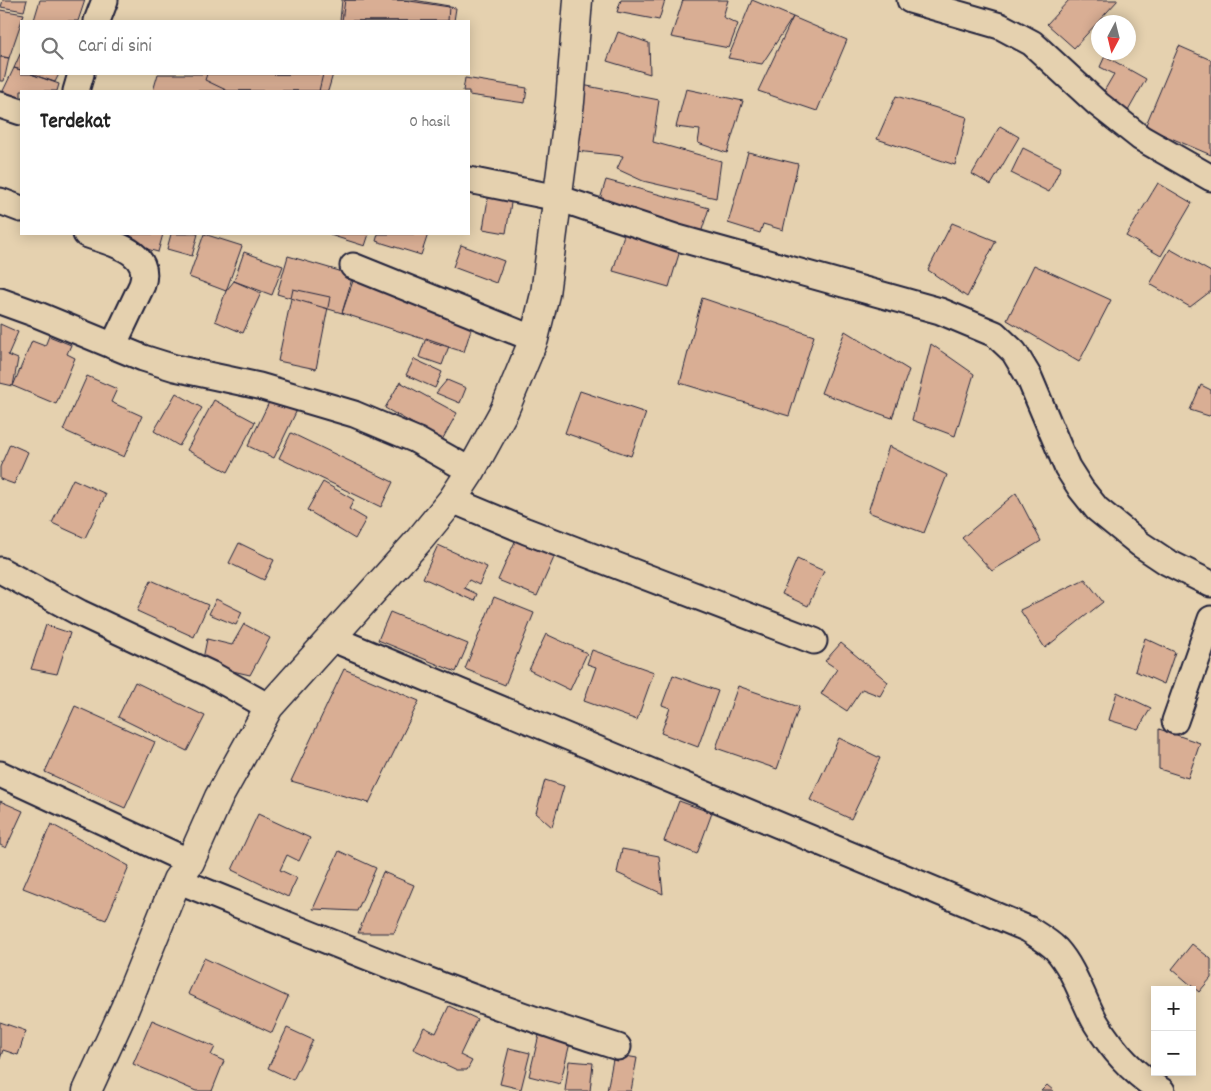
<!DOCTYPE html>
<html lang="id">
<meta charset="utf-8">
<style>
:root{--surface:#fff;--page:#f6f6f6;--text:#222;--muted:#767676;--line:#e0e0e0}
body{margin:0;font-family:Dekko,sans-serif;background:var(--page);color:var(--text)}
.controls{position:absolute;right:15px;bottom:15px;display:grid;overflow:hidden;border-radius:0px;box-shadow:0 2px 12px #0003}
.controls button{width:45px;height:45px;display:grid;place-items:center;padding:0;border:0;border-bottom:1px solid var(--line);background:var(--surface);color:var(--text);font:25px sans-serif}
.compass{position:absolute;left:1091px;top:15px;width:45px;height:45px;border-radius:50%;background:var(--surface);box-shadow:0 2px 12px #0003;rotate:187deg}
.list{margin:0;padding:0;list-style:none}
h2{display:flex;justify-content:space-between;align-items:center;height:65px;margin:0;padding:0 20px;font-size:21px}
h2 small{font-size:16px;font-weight:400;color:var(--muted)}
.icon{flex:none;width:28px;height:28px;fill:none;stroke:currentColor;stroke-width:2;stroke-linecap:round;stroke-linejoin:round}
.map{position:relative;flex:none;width:1211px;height:1091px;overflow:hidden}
.search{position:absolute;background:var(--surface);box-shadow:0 2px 12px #0003;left:20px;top:20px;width:450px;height:55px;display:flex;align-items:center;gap:12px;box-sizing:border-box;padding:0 18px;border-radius:0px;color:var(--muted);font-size:19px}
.panel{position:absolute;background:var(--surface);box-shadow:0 2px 12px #0003;left:20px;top:90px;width:450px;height:145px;border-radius:0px}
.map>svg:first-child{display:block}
</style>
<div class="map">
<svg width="1211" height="1091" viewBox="0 0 1211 1091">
<rect width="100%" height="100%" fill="#e5d1af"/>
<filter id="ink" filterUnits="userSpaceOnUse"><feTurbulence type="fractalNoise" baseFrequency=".02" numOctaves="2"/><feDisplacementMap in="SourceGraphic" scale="10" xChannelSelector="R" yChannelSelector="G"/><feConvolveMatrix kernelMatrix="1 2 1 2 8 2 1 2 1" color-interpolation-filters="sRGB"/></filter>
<g filter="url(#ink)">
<path fill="#d9ae94" stroke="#22223b" d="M3,0H27L24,11L1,7Z
M40,0H85L78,21H38L34,20Z
M342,0H414L449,6L448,21H340Z
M345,0H403L456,8L454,21H342Z
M621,0H665L659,20L617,12Z
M683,0H728L723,17L738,24L729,48L671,37Z
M752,0L793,17L762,64L728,58Z
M1069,0H1118L1074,48L1047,24Z
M0,10L24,14L9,58L0,56Z
M793,17L847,40L817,111L758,91Z
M618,32L649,43L650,74L607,61Z
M1179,46L1211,60V155L1145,127Z
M21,52V70L14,68Z
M1105,56L1146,79L1124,118L1097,103L1114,74L1100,67Z
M0,57L9,58L4,81H0Z
M14,68L21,70V74H31L59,84L57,91H21V98L2,93Z
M31,74H59L55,82Z
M158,74H333L328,91H153Z
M207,74H323L319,91H228L205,80Z
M465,78L527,88L525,103L469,95V91H463Z
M582,85L659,100L653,142L721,161L716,198L643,181L617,169L623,156L576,151Z
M686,89L743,101L727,153L698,143L700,130L676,127Z
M896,96L967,117L955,165L877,139Z
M1000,126L1019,137L991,185L972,174Z
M1023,148L1061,167L1049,192L1011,173Z
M748,152L798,164L783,230L763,224L760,233L728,223Z
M606,180L709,208L701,233L599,203Z
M1158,183L1192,203L1161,256L1126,236Z
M489,193L512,197L506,233L483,229Z
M952,223L996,241L967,297L928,270Z
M626,228L682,244L669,287L613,271Z
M130,234H163L158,252L128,244Z
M171,234H198L192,256L167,249Z
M204,234L242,246L226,291L189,277Z
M331,234H369L365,246L330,235Z
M378,234H428L421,255L376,241Z
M461,245L504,261L496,283L453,267Z
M1170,249L1211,272V291L1190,307L1150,284Z
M244,252L283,266L272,295L234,281Z
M288,256L353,275L342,313L277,294Z
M1034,265L1111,300L1079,362L1007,320Z
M354,278L475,316L464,352L342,313Z
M234,281L261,293L243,333L215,321L226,291Z
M293,289L330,297L316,369L278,361Z
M702,298L814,336L789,416L680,383Z
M0,324L18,332L8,355L18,359L13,386L0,383Z
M845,331L909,370L892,418L821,393Z
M49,336L71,345L67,354L75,358L56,404L13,386L32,341L45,346Z
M426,338L449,346L442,365L419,357Z
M931,344L974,374L955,436L912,420Z
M414,359L442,372L435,388L406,375Z
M87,376L117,389L111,402L142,416L124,457L63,430Z
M447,380L466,388L460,403L436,393Z
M400,382L457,413L442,440L385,408Z
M1201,385L1211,390V414L1209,416L1190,410Z
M580,391L646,413L631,456L565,433Z
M176,393L202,408L179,446L154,431Z
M271,398L297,410L274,458L248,446Z
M214,400L255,422L228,472L187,450Z
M291,433L393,482L381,507L279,458Z
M10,444L28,452L14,484L0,479V467Z
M889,446L947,475L924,533L868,512Z
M73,479L106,494L85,538L52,523Z
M323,482L354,500L349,509L366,519L355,539L307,510Z
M1016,493L1041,541L992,571L962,538Z
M517,537L556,553L537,596L498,580Z
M239,543L274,560L264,580L229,563Z
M438,545L487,567L479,585L469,580L464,588L477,594L474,601L423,578Z
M797,559L824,571L808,606L782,594Z
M1085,579L1103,602L1045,648L1020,610Z
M151,580L208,605L194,637L137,611Z
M494,597L534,613L505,685L465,669Z
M216,599L242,612L236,625L209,614Z
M390,612L468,644L456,672L378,640Z
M244,624L270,638L250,675L202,664L207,639L232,645Z
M46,625L70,633L57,674L31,669Z
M546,634L587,653L570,690L529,670Z
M1145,638L1175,652L1164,684L1135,671Z
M841,643L888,682L880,696L862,689L847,711L821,694L837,669L825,661Z
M592,650L654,672L637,720L584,701L596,667L587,664Z
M344,669L419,701L369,803L291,781Z
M673,675L718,691L698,747L661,733L670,708L662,705Z
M135,682L205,716L187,751L118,717Z
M738,686L799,707L777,769L716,748Z
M1117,692L1151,708L1138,729L1109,720Z
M75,706L155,742L125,808L45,772Z
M1159,729L1200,743L1188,778L1159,769Z
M839,738L880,758L851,819L810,800Z
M545,780L564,786L552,827L536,813Z
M0,801L23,811L6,848L0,845Z
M679,801L712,813L697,854L664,841Z
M258,814L310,838L299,861L287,855L280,870L297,878L288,897L232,870Z
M51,824L129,866L106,920L23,888Z
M622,849L659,856L663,894L617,873Z
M339,851L376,868L357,911L313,909Z
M383,872L414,885L394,933H358Z
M1192,944L1211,959V978L1199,992L1172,969Z
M204,958L288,997L272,1033L188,994Z
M449,1006L477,1019L460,1055L472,1061L467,1070H457L413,1049L424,1027L436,1033Z
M152,1020L215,1047L211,1055L224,1061L212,1091H196L133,1064Z
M0,1022L26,1031L18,1055L3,1050L0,1059Z
M287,1028L313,1040L293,1080L268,1068Z
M539,1035L570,1043L560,1084L529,1076Z
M509,1048L530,1053L521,1089L500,1084Z
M614,1054L637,1058L631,1091H607Z
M569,1061L593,1063L590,1091H565Z
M1047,1085L1054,1091H1041Z"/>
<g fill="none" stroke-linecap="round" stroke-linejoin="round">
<defs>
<path id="street" d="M910,0L1000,26L1032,43L1098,104L1141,138L1211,178
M97,21L105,0
M76,91L81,74
M0,105L21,112
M469,180L558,198L678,238L940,311L995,334L1014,352L1029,377L1067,467L1081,489L1097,509L1140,544L1167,562L1211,584
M0,201L21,209
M86,234C109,243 153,250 142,285L113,346
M353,266L534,339
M0,301L36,314L143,358L175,368L259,386L354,414L416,440L471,471
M452,500L526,531L814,641
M0,570L80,613L210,674L269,707
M331,638L1028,929C1037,935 1048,941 1056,949C1075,970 1082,998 1096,1023C1113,1051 1133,1074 1162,1091
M1175,721L1211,619
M0,774L190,862
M177,880C323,939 468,1000 618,1047"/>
<path id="highway" d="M87,1091L125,1008L177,880L190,862L219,797L269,707L420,539L452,500L471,471L504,411L534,339L545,294L570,102L578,0"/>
</defs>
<use href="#street" stroke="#22223b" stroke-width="29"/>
<use href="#highway" stroke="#22223b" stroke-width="31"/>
<use href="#street" stroke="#e5d1af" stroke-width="25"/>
<use href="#highway" stroke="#e5d1af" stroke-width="28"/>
</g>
</g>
</svg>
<div class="controls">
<button>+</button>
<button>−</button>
</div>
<svg class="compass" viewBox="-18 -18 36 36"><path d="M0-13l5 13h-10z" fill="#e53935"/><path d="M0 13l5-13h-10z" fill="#767676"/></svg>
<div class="search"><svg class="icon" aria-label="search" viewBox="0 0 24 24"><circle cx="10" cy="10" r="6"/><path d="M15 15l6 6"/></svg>Cari di sini</div>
<section class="panel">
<h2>Terdekat<small>0 hasil</small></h2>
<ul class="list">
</ul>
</section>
</div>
